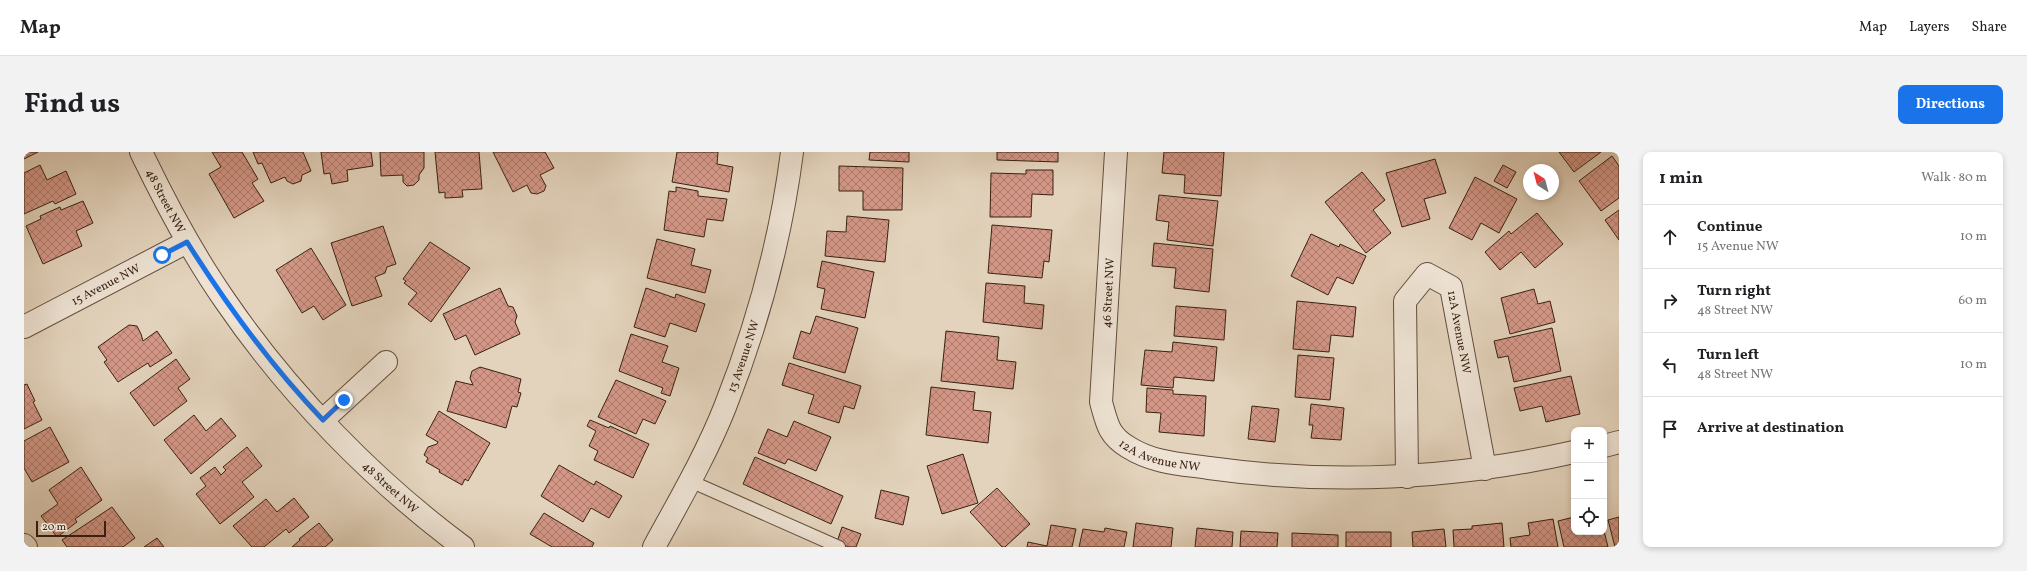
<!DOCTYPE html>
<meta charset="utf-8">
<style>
:root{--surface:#fff;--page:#f2f2f2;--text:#202124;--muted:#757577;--line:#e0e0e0;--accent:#1a73e8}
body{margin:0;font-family:Vollkorn,serif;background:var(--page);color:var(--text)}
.controls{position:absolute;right:12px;bottom:12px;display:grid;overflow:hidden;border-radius:8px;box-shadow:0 2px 6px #0003}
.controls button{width:36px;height:36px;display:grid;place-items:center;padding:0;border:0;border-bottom:1px solid var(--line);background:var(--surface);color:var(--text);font:20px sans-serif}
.compass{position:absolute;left:1499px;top:12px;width:36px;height:36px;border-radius:50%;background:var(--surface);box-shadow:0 2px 6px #0003;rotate:324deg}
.scale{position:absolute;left:12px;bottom:10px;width:70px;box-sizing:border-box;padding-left:4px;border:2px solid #3a2111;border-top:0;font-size:11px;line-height:14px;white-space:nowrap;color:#3a2111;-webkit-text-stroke:3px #ede2d3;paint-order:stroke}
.stop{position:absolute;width:12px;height:12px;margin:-9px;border:3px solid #1a73e8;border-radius:50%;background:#fff}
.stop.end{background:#1a73e8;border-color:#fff;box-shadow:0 1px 4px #0008}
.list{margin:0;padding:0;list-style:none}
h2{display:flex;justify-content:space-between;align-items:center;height:52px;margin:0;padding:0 16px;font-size:17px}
h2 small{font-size:13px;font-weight:400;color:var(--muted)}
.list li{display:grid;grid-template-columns:26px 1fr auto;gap:12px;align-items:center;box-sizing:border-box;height:64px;padding:0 16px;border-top:1px solid var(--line)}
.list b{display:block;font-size:15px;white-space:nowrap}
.list p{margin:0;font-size:13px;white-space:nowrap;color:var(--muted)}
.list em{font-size:13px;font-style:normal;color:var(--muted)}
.icon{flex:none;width:22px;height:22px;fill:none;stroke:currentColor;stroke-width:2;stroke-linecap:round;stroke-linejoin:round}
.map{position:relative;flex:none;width:1595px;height:395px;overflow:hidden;border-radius:8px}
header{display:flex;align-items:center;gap:24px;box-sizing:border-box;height:56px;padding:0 20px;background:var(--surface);border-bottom:1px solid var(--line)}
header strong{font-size:19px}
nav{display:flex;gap:22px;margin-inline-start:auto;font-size:14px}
.intro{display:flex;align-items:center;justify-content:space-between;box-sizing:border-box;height:96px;padding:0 24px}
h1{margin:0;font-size:28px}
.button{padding:10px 18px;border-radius:8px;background:var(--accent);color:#fff;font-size:14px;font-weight:700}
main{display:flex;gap:24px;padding:0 24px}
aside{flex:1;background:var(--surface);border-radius:8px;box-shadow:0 2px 6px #0003}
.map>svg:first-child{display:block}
</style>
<header>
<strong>Map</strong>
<nav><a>Map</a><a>Layers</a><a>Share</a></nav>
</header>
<div class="intro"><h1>Find us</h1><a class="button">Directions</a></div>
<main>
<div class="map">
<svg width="1595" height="395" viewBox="0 0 1595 395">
<defs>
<pattern id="building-cross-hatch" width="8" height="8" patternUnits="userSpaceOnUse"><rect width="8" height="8" fill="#d49787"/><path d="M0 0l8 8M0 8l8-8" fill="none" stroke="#ad7b6d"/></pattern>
</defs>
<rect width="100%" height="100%" fill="#e3d3bc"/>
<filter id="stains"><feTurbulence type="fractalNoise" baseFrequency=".005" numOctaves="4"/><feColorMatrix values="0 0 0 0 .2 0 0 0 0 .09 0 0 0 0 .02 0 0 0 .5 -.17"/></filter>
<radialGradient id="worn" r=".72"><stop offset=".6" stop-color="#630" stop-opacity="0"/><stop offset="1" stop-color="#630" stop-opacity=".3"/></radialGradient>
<path fill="url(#building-cross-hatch)" stroke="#3a2111" d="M0,0H14L0,7Z
M188,0H218L234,27L228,31L240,49L210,66L185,22L197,15Z
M229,0H279L287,19L278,23L277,29L269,32L263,29L261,25L247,31L238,11L234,12Z
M297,0H347L349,14L323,18L324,29L308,32L306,21L300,22Z
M356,0H400V16L395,23V28L390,33L383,34L379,30V23L357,24Z
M411,0H455L458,37L438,38L439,45L421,46V40L415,41Z
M469,0H521L530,16L516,23L522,34L520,39L513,42L507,41L503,33L489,40Z
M653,0H694L693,12L709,15L705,40L648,30Z
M846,0H885V10L845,8Z
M973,0H1034V10L973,8Z
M1140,0H1200L1197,44L1160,41L1161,23L1138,21Z
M1535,0H1577L1550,20Z
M1588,4L1595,14V46L1577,59L1555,29Z
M1411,7L1422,41L1400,47L1406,67L1378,75L1362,21Z
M16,13L23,28L42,19L52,42L31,52L29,49L0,62V21Z
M1479,13L1492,20L1483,36L1470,29Z
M815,14L879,16L878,58H839V39H815Z
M1002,18H1029V43L1008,42L1007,65H966L967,21L1002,22Z
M1338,20L1361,48L1349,58L1367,81L1342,101L1301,50Z
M1451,25L1493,47L1475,81L1457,71L1448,88L1425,76Z
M652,35L674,39V44L703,47L699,69L683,67L680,85L640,78L645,39L652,40Z
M1135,43L1194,49L1189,94L1143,88L1145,70L1132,68Z
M59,49L69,71L52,79L58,94L19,112L2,74L17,67L16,64L36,55L37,58Z
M1595,58V88L1581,68Z
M1513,61L1539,92L1511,116L1497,100L1476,118L1461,100L1485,79L1487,82Z
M823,64L865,68L861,110L801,104L803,79L822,80Z
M968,73L1028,78L1025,110L1020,109L1018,126L964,121Z
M359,74L372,112L363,115L361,121L351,125L358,144L328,154L307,91Z
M1287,82L1315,95L1316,92L1342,104L1329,132L1313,125L1304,143L1267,124Z
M633,87L671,97L667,113L687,118L681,141L623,126Z
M406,90L446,116L407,170L384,152L393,141L380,131L382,129L379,127Z
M1130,91L1189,97L1185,140L1150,136L1152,116L1128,114Z
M287,96L322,153L299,168L290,154L278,161L252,118Z
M798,109L850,120L841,166L797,157L801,137L793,135Z
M962,131L1001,134L1000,151L1020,153L1018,177L959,170Z
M476,136L484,154L489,155L493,164L491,170L496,182L451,203L442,183L431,188L419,162Z
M622,136L651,146L652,142L681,152L672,180L646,171L641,185L610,175Z
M1510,137L1514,152L1526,149L1531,170L1486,182L1477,146Z
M1273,149L1332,155L1329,185L1307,183L1305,200L1269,197Z
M1152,154L1202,158L1200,188L1150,184Z
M792,164L834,176L821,221L769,206L777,179L786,182Z
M105,173L113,174L117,182L119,189L133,179L148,201L126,215L124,211L94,230L80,210L83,208L74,195Z
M1528,176L1537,219L1490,230L1484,204L1474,206L1470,189Z
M922,179L975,185L973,208L992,210L989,237L917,229Z
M607,182L644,194L638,210L655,216L646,244L637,241L639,236L595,219Z
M1149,190L1193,195L1190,229L1150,225L1149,236L1117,233L1121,198L1148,200Z
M1274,203L1310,206L1306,248L1271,245Z
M152,207L166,227L154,236L163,249L130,274L106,241Z
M765,211L837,234L830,257L820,254L815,271L784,261L790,243L758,233Z
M456,215L497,227L494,240L497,241L493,255L488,254L482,276L423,259L432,229L449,233L446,226L448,219Z
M1547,224L1556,262L1522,270L1518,254L1496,259L1490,236Z
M592,228L642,249L631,272L619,267L612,282L574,265Z
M3,232L11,249L9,250L18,268L0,277V233Z
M907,235L951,240L949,258L967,260L964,291L902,283Z
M1123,236L1149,238V242L1182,244L1180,284L1135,280L1137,261L1122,260Z
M1287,252L1320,256L1317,288L1287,286L1289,273H1285Z
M1228,254L1255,257L1251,290L1224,287Z
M415,259L466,291L444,329L441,327L438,333L415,320L416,318L402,310L404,306L400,303L404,295L413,292L414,290L402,283Z
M170,263L182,279L197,266L212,284L167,322L140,288Z
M566,268L585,276L586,274L625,292L609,326L570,308L574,299L565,294L572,279L563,274Z
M770,269L807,285L792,319L764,307L761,312L734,301L744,277L763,285Z
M26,275L45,310L8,330L0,316V289Z
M223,295L238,314L218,330L230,345L196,372L172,342L182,334L176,326L191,315L197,323L202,318L199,315Z
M939,302L954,351L918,362L903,314Z
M731,305L819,344L807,372L719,332Z
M535,313L570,333L572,329L598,344L585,366L567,356L559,370L517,344Z
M57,315L78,348L51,367L53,370L33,385L17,364L34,352L25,338Z
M973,336L1006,372L981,395H978L946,360Z
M857,338L885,345L879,373L851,366Z
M270,346L285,365L265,381L262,377L240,395H228L209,374L242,347L253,360Z
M88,355L111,386L99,395H43L38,388Z
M520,361L570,391L568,395H528L506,382Z
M1550,365V380H1580V379L1584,395H1540L1534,369Z
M1595,365V395H1591L1584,368Z
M1529,367L1534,395H1487L1486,386L1506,383L1504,371Z
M295,371L309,388L301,395H268L276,388L275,387Z
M1112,371L1149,376L1147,395H1109Z
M1478,371L1480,395H1430L1429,378L1448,377V374Z
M1027,373L1052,377L1048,395H1003L1004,390L1023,394Z
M818,375L837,382L832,395H825L813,390Z
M1081,376L1103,380L1100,395H1055L1059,377L1080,380Z
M1173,376L1209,380L1208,395H1171Z
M1420,377L1422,395H1389L1388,380Z
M1217,379L1254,381L1253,395H1216Z
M1322,380H1367V395H1322Z
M1268,381L1314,383V395H1268Z
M133,386L140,395H120Z"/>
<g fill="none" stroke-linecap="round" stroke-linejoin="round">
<defs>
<path id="service" d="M666,329L815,395"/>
<g id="minor">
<path id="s1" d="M1092,0L1077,250C1083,271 1084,283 1104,295C1129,311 1157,312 1185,316C1307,333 1430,327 1550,300"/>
<path id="s2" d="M0,175L163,90"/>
<path d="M299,268L362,210"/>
<path d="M1580,294L1595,290"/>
<path id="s3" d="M1383,325L1381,149L1403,122L1427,135L1461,317"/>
<path d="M0,393L2,395"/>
<path id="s4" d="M630,395C655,349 682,303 701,255C733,174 757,86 768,0"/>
</g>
<g id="tertiary">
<path id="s5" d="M117,0C142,52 169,103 202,150C265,242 350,329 439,395"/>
</g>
</defs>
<use href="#service" stroke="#644e3c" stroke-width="14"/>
<use href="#minor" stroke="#644e3c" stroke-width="24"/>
<use href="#tertiary" stroke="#644e3c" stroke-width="24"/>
<use href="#service" stroke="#ede2d3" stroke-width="12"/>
<use href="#minor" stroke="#ede2d3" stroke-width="22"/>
<use href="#tertiary" stroke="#ede2d3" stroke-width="22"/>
</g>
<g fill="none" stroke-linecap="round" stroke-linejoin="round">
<path stroke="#1a73e8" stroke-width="5" d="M138,103L163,90C204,155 246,213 299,268L320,248"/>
</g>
<g text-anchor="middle" stroke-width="4" stroke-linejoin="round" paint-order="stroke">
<g font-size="12" fill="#3a2111" stroke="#ede2d3">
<text dy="4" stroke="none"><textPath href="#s5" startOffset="55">48 Street NW</textPath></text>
<text dy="4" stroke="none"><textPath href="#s2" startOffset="92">15 Avenue NW</textPath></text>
<text transform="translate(1084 141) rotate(-87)" y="4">46 Street NW</text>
<text dy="4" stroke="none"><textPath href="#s3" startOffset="284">12A Avenue NW</textPath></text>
<text dy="4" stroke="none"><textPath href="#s4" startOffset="211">13 Avenue NW</textPath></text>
<text dy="4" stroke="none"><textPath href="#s1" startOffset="338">12A Avenue NW</textPath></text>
<text dy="4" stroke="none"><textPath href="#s5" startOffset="421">48 Street NW</textPath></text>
</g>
</g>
<rect width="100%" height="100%" filter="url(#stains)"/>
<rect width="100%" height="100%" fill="url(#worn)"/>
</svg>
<div class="controls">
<button>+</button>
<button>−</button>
<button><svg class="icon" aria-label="locate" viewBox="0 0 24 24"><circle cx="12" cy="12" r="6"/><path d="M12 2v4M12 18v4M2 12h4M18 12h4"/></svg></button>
</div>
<svg class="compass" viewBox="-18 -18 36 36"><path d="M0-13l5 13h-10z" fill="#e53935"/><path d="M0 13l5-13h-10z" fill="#757577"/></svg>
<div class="scale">20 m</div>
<div class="stop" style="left:138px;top:103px"></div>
<div class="stop end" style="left:320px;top:248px"></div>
</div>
<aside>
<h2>1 min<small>Walk · 80 m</small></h2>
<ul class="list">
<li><svg class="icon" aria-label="ahead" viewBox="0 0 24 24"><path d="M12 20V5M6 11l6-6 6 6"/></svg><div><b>Continue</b><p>15 Avenue NW</p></div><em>10 m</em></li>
<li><svg class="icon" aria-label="right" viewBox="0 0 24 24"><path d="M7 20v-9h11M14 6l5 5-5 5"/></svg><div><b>Turn right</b><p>48 Street NW</p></div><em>60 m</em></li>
<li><svg class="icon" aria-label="left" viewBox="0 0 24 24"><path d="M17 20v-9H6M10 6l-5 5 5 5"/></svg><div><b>Turn left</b><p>48 Street NW</p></div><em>10 m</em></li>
<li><svg class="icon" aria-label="arrive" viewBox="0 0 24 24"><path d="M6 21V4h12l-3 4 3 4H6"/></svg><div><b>Arrive at destination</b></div></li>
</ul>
</aside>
</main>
